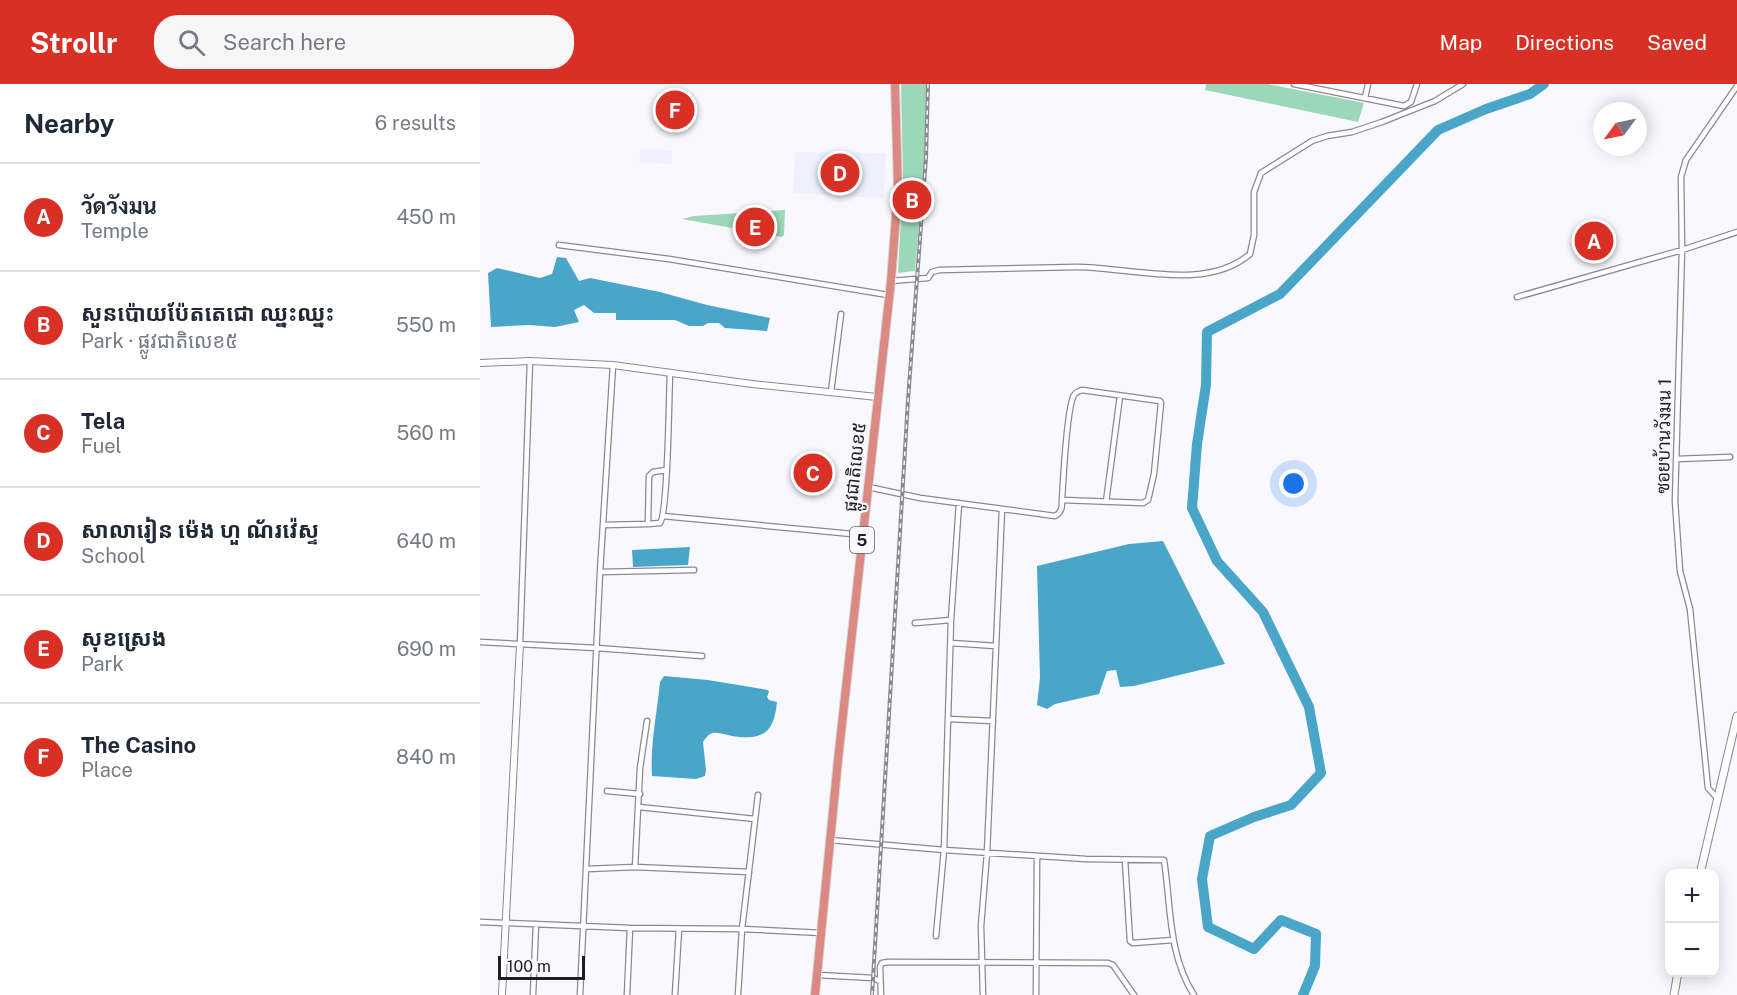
<!DOCTYPE html>
<meta charset="utf-8">
<style>
:root{--surface:#fff;--page:#f6f6f7;--text:#1f2937;--muted:#747a83;--line:#e0e1e3;--accent:#d93025}
body{margin:0;font-family:"Public Sans","Noto Sans Khmer",Sarabun,sans-serif;background:var(--page);color:var(--text)}
.controls{position:absolute;right:18px;bottom:18px;display:grid;overflow:hidden;border-radius:12px;box-shadow:0 3px 15px #0003}
.controls button{width:54px;height:54px;display:grid;place-items:center;padding:0;border:0;border-bottom:2px solid var(--line);background:var(--surface);color:var(--text);font:30px sans-serif}
.compass{position:absolute;left:1113px;top:18px;width:54px;height:54px;border-radius:50%;background:var(--surface);box-shadow:0 3px 15px #0003;rotate:237deg}
.scale{position:absolute;left:18px;bottom:15px;width:87px;box-sizing:border-box;padding-left:6px;border:3px solid #1f1e22;border-top:0;font-size:16px;line-height:21px;white-space:nowrap;color:#1f1e22;-webkit-text-stroke:4px #f8f8fe;paint-order:stroke}
.you{position:absolute;left:814px;top:400px;width:21px;height:21px;margin:-15px;border:4px solid #fff;border-radius:50%;background:#1a73e8;box-shadow:0 0 0 9px #1a73e833}
.badge{display:grid;place-items:center;width:39px;height:39px;border-radius:50%;background:var(--accent);color:#fff;font-size:20px;font-weight:700}
.pin{position:absolute;translate:-50% -50%;border:3px solid #fff;box-shadow:0 2px 6px #0006}
.list{margin:0;padding:0;list-style:none}
h2{display:flex;justify-content:space-between;align-items:center;height:78px;margin:0;padding:0 24px;font-size:26px}
h2 small{font-size:20px;font-weight:400;color:var(--muted)}
.list li{display:grid;grid-template-columns:39px 1fr auto;gap:18px;align-items:center;box-sizing:border-box;height:108px;padding:0 24px;border-top:2px solid var(--line)}
.list b{display:block;font-size:22px;white-space:nowrap}
.list p{margin:0;font-size:20px;white-space:nowrap;color:var(--muted)}
.list em{font-size:20px;font-style:normal;color:var(--muted)}
.icon{flex:none;width:33px;height:33px;fill:none;stroke:currentColor;stroke-width:2;stroke-linecap:round;stroke-linejoin:round}
.map{position:relative;flex:none;width:1257px;height:911px;overflow:hidden}
header{display:flex;align-items:center;gap:36px;box-sizing:border-box;height:84px;padding:0 30px;background:var(--accent);color:#fff}
header strong{font-size:28px}
nav{display:flex;gap:33px;margin-inline-start:auto;font-size:21px}
.search{width:420px;height:54px;background:var(--page);display:flex;align-items:center;gap:15px;box-sizing:border-box;padding:0 21px;border-radius:24px;color:var(--muted);font-size:22px}
main{display:flex}
aside{flex:1;background:var(--surface)}
.map>svg:first-child{display:block}
</style>
<header>
<strong>Strollr</strong>
<div class="search"><svg class="icon" aria-label="search" viewBox="0 0 24 24"><circle cx="10" cy="10" r="6"/><path d="M15 15l6 6"/></svg>Search here</div>
<nav><a>Map</a><a>Directions</a><a>Saved</a></nav>
</header>
<main>
<aside>
<h2>Nearby<small>6 results</small></h2>
<ul class="list">
<li><span class="badge">A</span><div><b>วัดวังมน</b><p>Temple</p></div><em>450 m</em></li>
<li><span class="badge">B</span><div><b>សួនប៉ោយប៉ែតតេជោ ឈ្នះឈ្នះ</b><p>Park · ផ្លូវជាតិលេខ៥</p></div><em>550 m</em></li>
<li><span class="badge">C</span><div><b>Tela</b><p>Fuel</p></div><em>560 m</em></li>
<li><span class="badge">D</span><div><b>សាលារៀន ម៉េង ហួ ណ័រវ៉េស្ទ</b><p>School</p></div><em>640 m</em></li>
<li><span class="badge">E</span><div><b>សុខស្រេង</b><p>Park</p></div><em>690 m</em></li>
<li><span class="badge">F</span><div><b>The Casino</b><p>Place</p></div><em>840 m</em></li>
</ul>
</aside>
<div class="map">
<svg width="1257" height="911" viewBox="0 0 1257 911">
<rect width="100%" height="100%" fill="#f8f8fe"/>
<path fill="#efeffd" d="M161,65L192,66V80L159,78Z
M315,68L406,69L404,114L313,109Z"/>
<path fill="#9cd7ba" d="M421,0H447V47L435,187L418,189L423,94Z
M726,0H788L884,19L878,38L725,6Z
M305,126L304,151L302,153L202,135L214,132Z"/>
<path fill="#49a6c8" d="M77,173L86,174L99,197L110,194L180,208L227,221L290,234L287,247L245,244L239,239H228L223,242H209L195,236H136V229H114L104,221L94,226L99,238L75,243L49,241L11,243L8,189L17,184L60,194L72,190Z
M683,457L745,580L654,602L640,603L636,586L627,587L619,610L575,620L567,625L557,621L560,594L557,482L649,460Z
M210,463L208,481L153,483L152,466Z
M184,592L228,596L288,606L289,608L287,613L289,616L297,618C294,648 284,657 252,652C246,651 239,648 233,649C228,650 226,654 223,658L226,686L225,692L216,695L172,692C170,661 177,629 180,598Z"/>
<g fill="none" stroke-linecap="round" stroke-linejoin="round">
<path stroke="#49a6c8" stroke-width="10" d="M823,911L835,882L836,850L801,836L774,865L728,843L722,795L730,752L774,733L811,721L841,689L829,623L783,528L737,477L712,424L717,360L726,301L727,248L800,210L958,46L1006,25L1050,10L1064,0"/>
<defs>
<path id="minor" d="M814,0L924,22L931,18L937,0
M885,14L888,0
M79,161L189,175L408,211
M411,197L448,194L452,188L459,186C505,185 551,184 597,183C650,183 726,208 770,170L774,151V108L781,89L832,57L847,52L872,48L902,38L955,17L983,0
M1037,213L1202,166L1257,148
M351,308L361,230
M1197,375L1250,373
M186,386L173,388L169,392L168,440L180,439C188,429 189,311 190,289
M388,403L440,414L575,432C582,428 582,423 582,416C583,398 587,323 594,311C597,307 598,308 602,306L680,317L681,319L674,390L668,416L663,419L582,416
M626,418L640,312
M183,432L383,451
M124,441L168,440
M120,488L214,486
M435,539L471,536
M0,558L117,564L222,572
M471,559L516,562
M40,560L50,277
M469,635L513,637
M127,707L160,710
M1237,714L1228,704L1210,525L1200,487L1195,417L1202,166L1201,93L1206,76L1257,2
M159,723L275,735
M350,756L464,766L606,775L684,776C691,821 688,871 714,911
M645,776L650,857L653,859L693,856
M155,783L160,684L167,637
M107,785L155,783L269,788
M0,838L150,844L262,845L342,849
M456,852L464,766L471,536L479,419
M338,891L393,894L400,897
M53,911L56,840
M100,911L120,488L133,281
M147,911L150,844
M195,911L199,845
M258,911L262,845L278,711
M401,911L400,883L402,879L408,878L628,879L633,881L654,911
M503,911L501,842L507,769L522,425
M556,911L557,772"/>
<path id="tertiary" d="M0,279L50,277L133,281L272,300L397,313
M22,911L40,560"/>
<path id="secondary" d="M1220,790L1257,632
M1194,911L1198,888"/>
<path id="trunk" d="M335,911L358,676L411,197L418,105L415,0"/>
</defs>
<use href="#minor" stroke="#898992" stroke-width="7"/>
<use href="#tertiary" stroke="#898992" stroke-width="8"/>
<use href="#secondary" stroke="#898992" stroke-width="9"/>
<use href="#trunk" stroke="#d7d6d7" stroke-width="10"/>
<use href="#minor" stroke="#fff" stroke-width="4.5"/>
<use href="#tertiary" stroke="#fff" stroke-width="6"/>
<use href="#secondary" stroke="#fff" stroke-width="7"/>
<use href="#trunk" stroke="#db8a83" stroke-width="8"/>
<defs>
<path id="rail" d="M392,911L428,316L446,74L448,0"/>
</defs>
<use href="#rail" stroke="#8b8a8f" stroke-width="4"/>
<use href="#rail" stroke="#f8f8fe" stroke-width="1.5" stroke-dasharray="4.5" stroke-linecap="butt"/>
</g>
<g text-anchor="middle" stroke-width="4.5" stroke-linejoin="round" paint-order="stroke">
<rect fill="#f8f8fe" stroke="#605f64" stroke-width="1.5" x="370" y="443" width="24" height="26" rx="4.5"/>
<g font-size="16" font-weight="bold" fill="#1f1e22">
<text x="382" y="462">5</text>
</g>
<g font-size="18" fill="#1f1e22" stroke="#f8f8fe">
<text transform="translate(1184 352) rotate(-89)" y="6">ซอยบ้านวังมน 1</text>
<text transform="translate(375 383) rotate(-84)" y="6">ផ្លូវជាតិលេខ៥</text>
</g>
</g>
</svg>
<div class="controls">
<button>+</button>
<button>−</button>
</div>
<svg class="compass" viewBox="-18 -18 36 36"><path d="M0-13l5 13h-10z" fill="#e53935"/><path d="M0 13l5-13h-10z" fill="#747a83"/></svg>
<div class="scale">100 m</div>
<div class="you"></div>
<div class="pin badge" style="left:1114px;top:157px">A</div>
<div class="pin badge" style="left:432px;top:116px">B</div>
<div class="pin badge" style="left:333px;top:389px">C</div>
<div class="pin badge" style="left:360px;top:89px">D</div>
<div class="pin badge" style="left:275px;top:143px">E</div>
<div class="pin badge" style="left:195px;top:26px">F</div>
</div>
</main>
